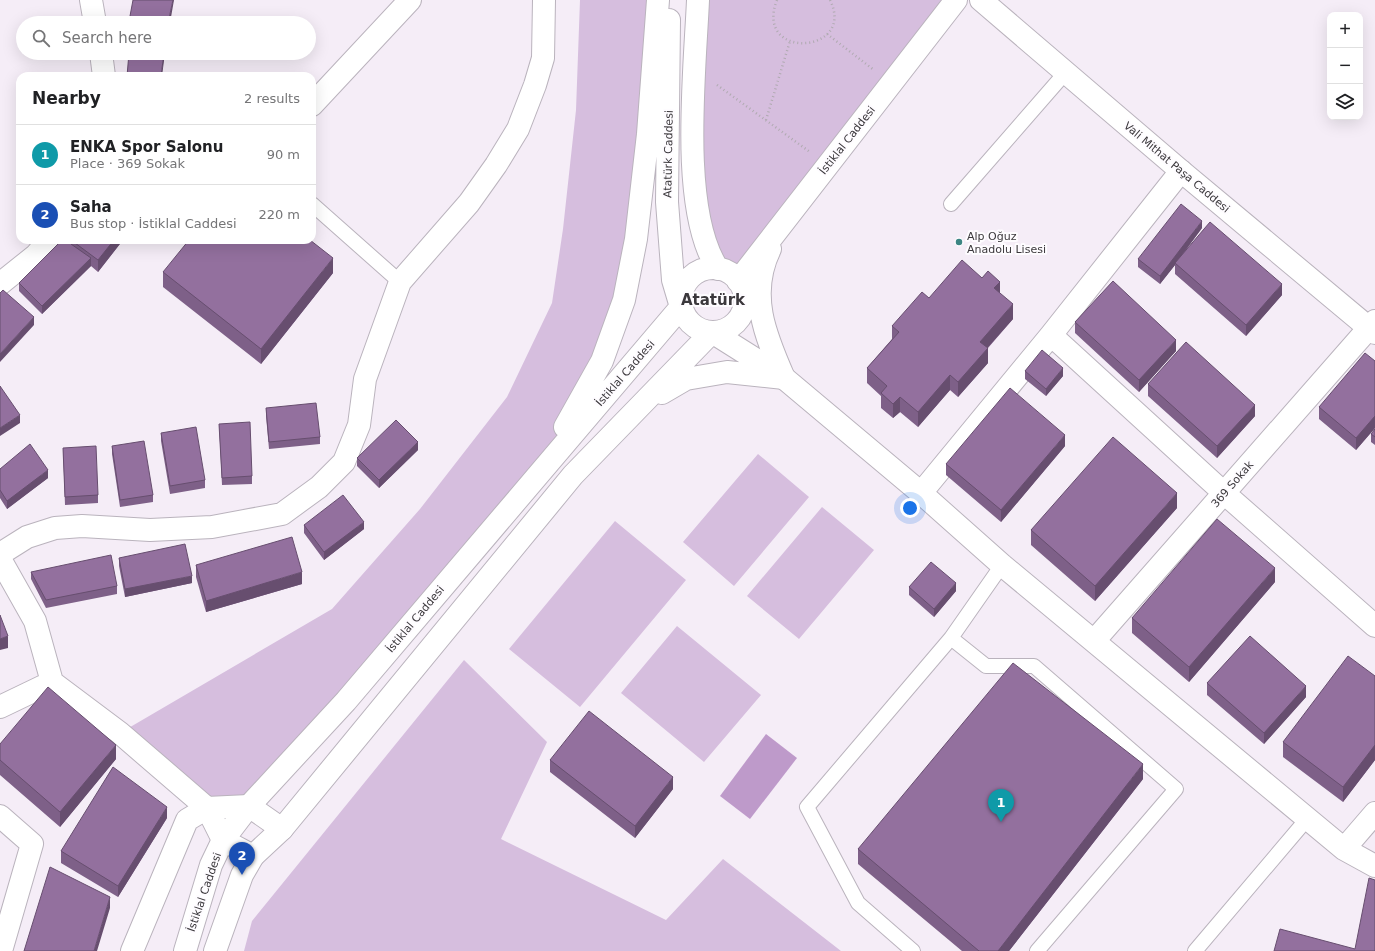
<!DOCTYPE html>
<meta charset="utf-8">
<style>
:root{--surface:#fff;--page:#f2f2f2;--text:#202124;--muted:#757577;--line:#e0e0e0;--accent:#3c8583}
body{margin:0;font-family:"DejaVu Sans",sans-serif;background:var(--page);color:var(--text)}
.controls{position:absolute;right:12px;top:12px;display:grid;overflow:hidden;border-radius:8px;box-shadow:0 4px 16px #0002}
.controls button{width:36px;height:36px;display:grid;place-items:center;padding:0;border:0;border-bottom:1px solid var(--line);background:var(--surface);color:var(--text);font:20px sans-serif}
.you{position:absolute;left:910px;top:508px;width:14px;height:14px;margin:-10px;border:3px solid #fff;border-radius:50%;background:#1a73e8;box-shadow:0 0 0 6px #1a73e833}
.badge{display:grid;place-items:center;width:26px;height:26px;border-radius:50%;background:var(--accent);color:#fff;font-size:13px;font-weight:700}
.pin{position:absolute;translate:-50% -33px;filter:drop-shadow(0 1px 2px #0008)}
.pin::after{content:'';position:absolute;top:21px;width:14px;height:12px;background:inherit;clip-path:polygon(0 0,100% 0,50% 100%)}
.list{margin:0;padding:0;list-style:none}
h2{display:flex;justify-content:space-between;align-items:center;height:52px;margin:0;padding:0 16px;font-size:17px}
h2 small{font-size:13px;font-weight:400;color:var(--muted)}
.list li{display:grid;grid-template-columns:26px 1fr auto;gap:12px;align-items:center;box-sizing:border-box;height:60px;padding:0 16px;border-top:1px solid var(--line)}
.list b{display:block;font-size:15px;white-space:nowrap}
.list p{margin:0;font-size:13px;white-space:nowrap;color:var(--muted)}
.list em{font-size:13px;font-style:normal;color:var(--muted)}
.icon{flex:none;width:22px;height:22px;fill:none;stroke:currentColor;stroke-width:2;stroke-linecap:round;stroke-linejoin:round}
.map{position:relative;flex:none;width:1375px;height:951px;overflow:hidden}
.search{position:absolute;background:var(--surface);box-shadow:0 4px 16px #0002;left:16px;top:16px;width:300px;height:44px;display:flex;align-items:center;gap:10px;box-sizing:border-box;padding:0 14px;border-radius:22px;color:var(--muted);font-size:15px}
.panel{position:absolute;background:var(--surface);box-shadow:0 4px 16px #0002;left:16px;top:72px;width:300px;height:172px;border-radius:12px}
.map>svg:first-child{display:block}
</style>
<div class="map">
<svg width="1375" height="951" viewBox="0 0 1375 951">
<rect width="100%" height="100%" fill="#f5edf7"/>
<path fill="#d6bede" d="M580,0H658L648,134L602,361L529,485L249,806L207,808L120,733L332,609L420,509L507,397L552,303L563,229L576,110Z
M698,0H956L731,274L718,269L693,111Z
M758,454L809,497L734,586L683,542Z
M822,507L874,550L799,639L747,596Z
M615,521L686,580L580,707L509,649Z
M677,626L761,695L704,762L621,693Z
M464,660L547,742L501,839L666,920L723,859L841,951H244L252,921Z"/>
<path fill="#be9aca" d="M766,734L797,758L750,819L720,796Z"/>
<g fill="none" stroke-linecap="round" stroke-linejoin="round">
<defs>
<path id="lane" d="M312,204L400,282
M951,204L1066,72
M951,638L986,666H1034L1176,789L1037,951
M913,951L858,903L807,807L951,638L1002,565
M1195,951L1307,819"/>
<path id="street" d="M91,0L95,23
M101,53L104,76
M312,105L410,0
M0,284L36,255L49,240
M1051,335L1224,493L1375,626
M784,378L921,493L1002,565L1344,849L1375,866
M921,493L1051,335L1181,171
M0,554L27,537L55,528L82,526L150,530L212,527L282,514L319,487L344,462L359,425L365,379L400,282L469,203L496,165L518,129L535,85L543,58L544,0
M0,559L35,621L52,682L120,733L207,808L223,840L253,856
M1094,641L1375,321
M0,707L52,682
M0,816L32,844L1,951
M1344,849L1375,813
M132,951L187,820L207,808L249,806L282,829"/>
<path id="secondary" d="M698,0C695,70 679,211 718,269
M981,0L1181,171L1375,333
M669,20L667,202L673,280L681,307
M770,249C748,294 765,335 784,378
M681 300a32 32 0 1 1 64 0a32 32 0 1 1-64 0Z
M738,281L956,0
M712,332L777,373
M662,393L686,379L727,372L784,378
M565,427L602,361L624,300L636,239L648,134L658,0
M185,951L211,865L223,840L249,806L346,701L681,307
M215,951L242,875L253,856L282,829L573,475L712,332"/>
</defs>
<use href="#lane" stroke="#bab3bd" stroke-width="16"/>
<use href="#street" stroke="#bab3bd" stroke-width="24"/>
<use href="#secondary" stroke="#bab3bd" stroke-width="24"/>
<path stroke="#b0aab1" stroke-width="2.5" stroke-dasharray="1 3" stroke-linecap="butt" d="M777,0C753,61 857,54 830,0
M827,34L874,70
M717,85L810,152
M766,120L790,41"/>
<use href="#lane" stroke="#fff" stroke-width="14"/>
<use href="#street" stroke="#fff" stroke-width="22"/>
<use href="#secondary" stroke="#fff" stroke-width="22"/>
</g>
<path fill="#7e6088" d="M1202,228L1186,250L1282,295L1246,336L1175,274V265L1160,284L1138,267V259Z
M71,240H123L98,272L91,266L42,314L19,291V283L71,243Z
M163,272L333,273L261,364L163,287Z
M1000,293L1013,319L988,348V363L958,397L950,390L918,427L900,412L893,418L881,408V396L867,383V368L892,339V326L929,298Z
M1075,322L1176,351L1139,392L1075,333Z
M1375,361V428L1356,450L1319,419V407Z
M1025,371L1063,376L1046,396L1025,379Z
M1148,384L1255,416L1217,458L1148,396Z
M266,408L320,437V444L269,449L266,416Z
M219,424L252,476V484L222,485Z
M1375,429V445L1371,442V434Z
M161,433L205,480V488L170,494L161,441Z
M112,446L153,495V502L120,507L112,454Z
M1065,446L1001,522L946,475V464Z
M63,448L98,495V503L65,505Z
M418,450L379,488L357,466V458Z
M0,469L48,478L7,509L0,498Z
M1177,508L1095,601L1031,545V530Z
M304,525L364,529L324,560L304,533Z
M119,558L192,583L125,597L119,566Z
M196,565L302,584L206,612L196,577Z
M31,572L117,586V594L46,608L31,579Z
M1275,582L1189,682L1132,633V618Z
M909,587L956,591L934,617L909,595Z
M1375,676V760L1343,802L1283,757V742Z
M1207,683L1306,697L1264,744L1207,695Z
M0,744L116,759L60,827L0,775Z
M550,760L673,789L635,838L550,772Z
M1143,779L1009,951H962L858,864V849Z
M167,818L118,897L61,863V851Z"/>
<path fill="#674e6f" d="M173,0H174L170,23H168Z
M164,53H165L162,76H161Z
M1202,221V228L1175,264V263V265L1160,284V276Z
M114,240H123L98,272V260Z
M91,258V266L42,314V306Z
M333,258V273L261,364V349Z
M1000,282V297L994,288Z
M1282,284V295L1246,336V325Z
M1013,304V319L980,356V342Z
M34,317V325L0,362V354Z
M1176,340V351L1139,392V380Z
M988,348V363L958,397V382Z
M1063,368V376L1046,396V389Z
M950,375V390L918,427V412Z
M900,397V412L893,418V404Z
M1255,405V416L1217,458V446Z
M20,415V423L0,436V428Z
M1375,416V428L1356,450V438Z
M1065,435V446L1001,522V510Z
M418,442V450L379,488V480Z
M48,470V478L7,509V501Z
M1177,493V508L1095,601V586Z
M364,522V529L324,560V552Z
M1275,568V582L1189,682V667Z
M302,572V584L206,612V601Z
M192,576V583L125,597V589Z
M956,583V591L934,617V609Z
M8,636V648L0,650V639Z
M1306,686V697L1264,744V733Z
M116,745V759L60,827V812Z
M1375,745V760L1343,802V787Z
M1143,764V779L1009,951H998Z
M673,777V789L635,838V826Z
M167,807V818L118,897V886Z
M110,897V908L97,951H94Z"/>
<path fill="#93709e" stroke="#674e6f" d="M133,0H173L168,23H130V16Z
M129,53H164L161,76H127Z
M1181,204L1202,221L1160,276L1138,259Z
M1210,222L1282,284L1246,325L1175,263Z
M62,240H70L71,244L91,258L42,306L19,283Z
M71,240H114L98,260Z
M189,240H310L333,258L261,349L163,272Z
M962,260L982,278L988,271L1000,282L994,288L1013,304L980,342L988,348L958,382L950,375L918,412L900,397L893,404L881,393L887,386L867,368L899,332L892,326L922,292L929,298Z
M1113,281L1176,340L1139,380L1075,322Z
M3,290L34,317L0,354V293Z
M1186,342L1255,405L1217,446L1148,384Z
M1042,350L1063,368L1046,389L1025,371Z
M1365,353L1375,361V416L1356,438L1319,407Z
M0,386L20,415L0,428Z
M1010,388L1065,435L1001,510L946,464Z
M316,403L320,437L269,442L266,408Z
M396,420L418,442L379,480L357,458Z
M250,422L252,476L222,478L219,424Z
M196,427L205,480L170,486L161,433Z
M1375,429V437L1371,434Z
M1113,437L1177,493L1095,586L1031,530Z
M144,441L153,495L120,500L112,446Z
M30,444L48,470L7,501L0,490V469Z
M96,446L98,495L65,497L63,448Z
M343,495L364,522L324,552L304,525Z
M1217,519L1275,568L1189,667L1132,618Z
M292,537L302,572L206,601L196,565Z
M185,544L192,576L125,589L119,558Z
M111,555L117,586L46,600L31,572Z
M931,562L956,583L934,609L909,587Z
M0,615L8,636L0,639Z
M1250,636L1306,686L1264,733L1207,683Z
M1348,656L1375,676V745L1343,787L1283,742Z
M1013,663L1143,764L998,951H979L858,849Z
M48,687L116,745L60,812L0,760V744Z
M589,711L673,777L635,826L550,760Z
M113,767L167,807L118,886L61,851Z
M50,867L110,897L94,951H24Z
M1369,878L1375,880V951H1274L1280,929L1355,949Z"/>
<circle fill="#3c8583" stroke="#fefcff" stroke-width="1.5" cx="959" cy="242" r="4"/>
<g text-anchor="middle" stroke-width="4" stroke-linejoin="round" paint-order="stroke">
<g font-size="11" fill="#3b383c" stroke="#fefcff">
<text transform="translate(847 140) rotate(-52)" y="4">İstiklal Caddesi</text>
<text transform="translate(668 154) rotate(-89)" y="4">Atatürk Caddesi</text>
<text transform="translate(1177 167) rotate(40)" y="4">Vali Mithat Paşa Caddesi</text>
<text transform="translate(625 373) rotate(-49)" y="4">İstiklal Caddesi</text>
<text transform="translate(1232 484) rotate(-49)" y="4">369 Sokak</text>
<text transform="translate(415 619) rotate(-50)" y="4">İstiklal Caddesi</text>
<text transform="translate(204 892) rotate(-71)" y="4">İstiklal Caddesi</text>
</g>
<g font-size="11" fill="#3b383c" stroke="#fefcff" text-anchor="start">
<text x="967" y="240">Alp Oğuz<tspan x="967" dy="13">Anadolu Lisesi</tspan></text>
</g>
<g font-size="15" font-weight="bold" fill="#3b383c" stroke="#fefcff">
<text x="713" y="305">Atatürk</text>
</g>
</g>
</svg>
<div class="controls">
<button>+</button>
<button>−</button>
<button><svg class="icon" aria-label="layers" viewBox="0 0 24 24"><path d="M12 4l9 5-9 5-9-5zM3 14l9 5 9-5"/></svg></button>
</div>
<div class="you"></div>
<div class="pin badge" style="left:1001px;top:822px;background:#0f9aa8">1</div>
<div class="pin badge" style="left:242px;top:875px;background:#1a4fb4">2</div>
<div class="search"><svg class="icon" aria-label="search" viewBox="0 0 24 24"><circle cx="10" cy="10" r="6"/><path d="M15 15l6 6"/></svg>Search here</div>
<section class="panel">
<h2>Nearby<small>2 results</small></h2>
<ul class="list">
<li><span class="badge" style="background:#0f9aa8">1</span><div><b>ENKA Spor Salonu</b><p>Place · 369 Sokak</p></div><em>90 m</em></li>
<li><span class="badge" style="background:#1a4fb4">2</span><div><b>Saha</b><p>Bus stop · İstiklal Caddesi</p></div><em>220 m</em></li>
</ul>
</section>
</div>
